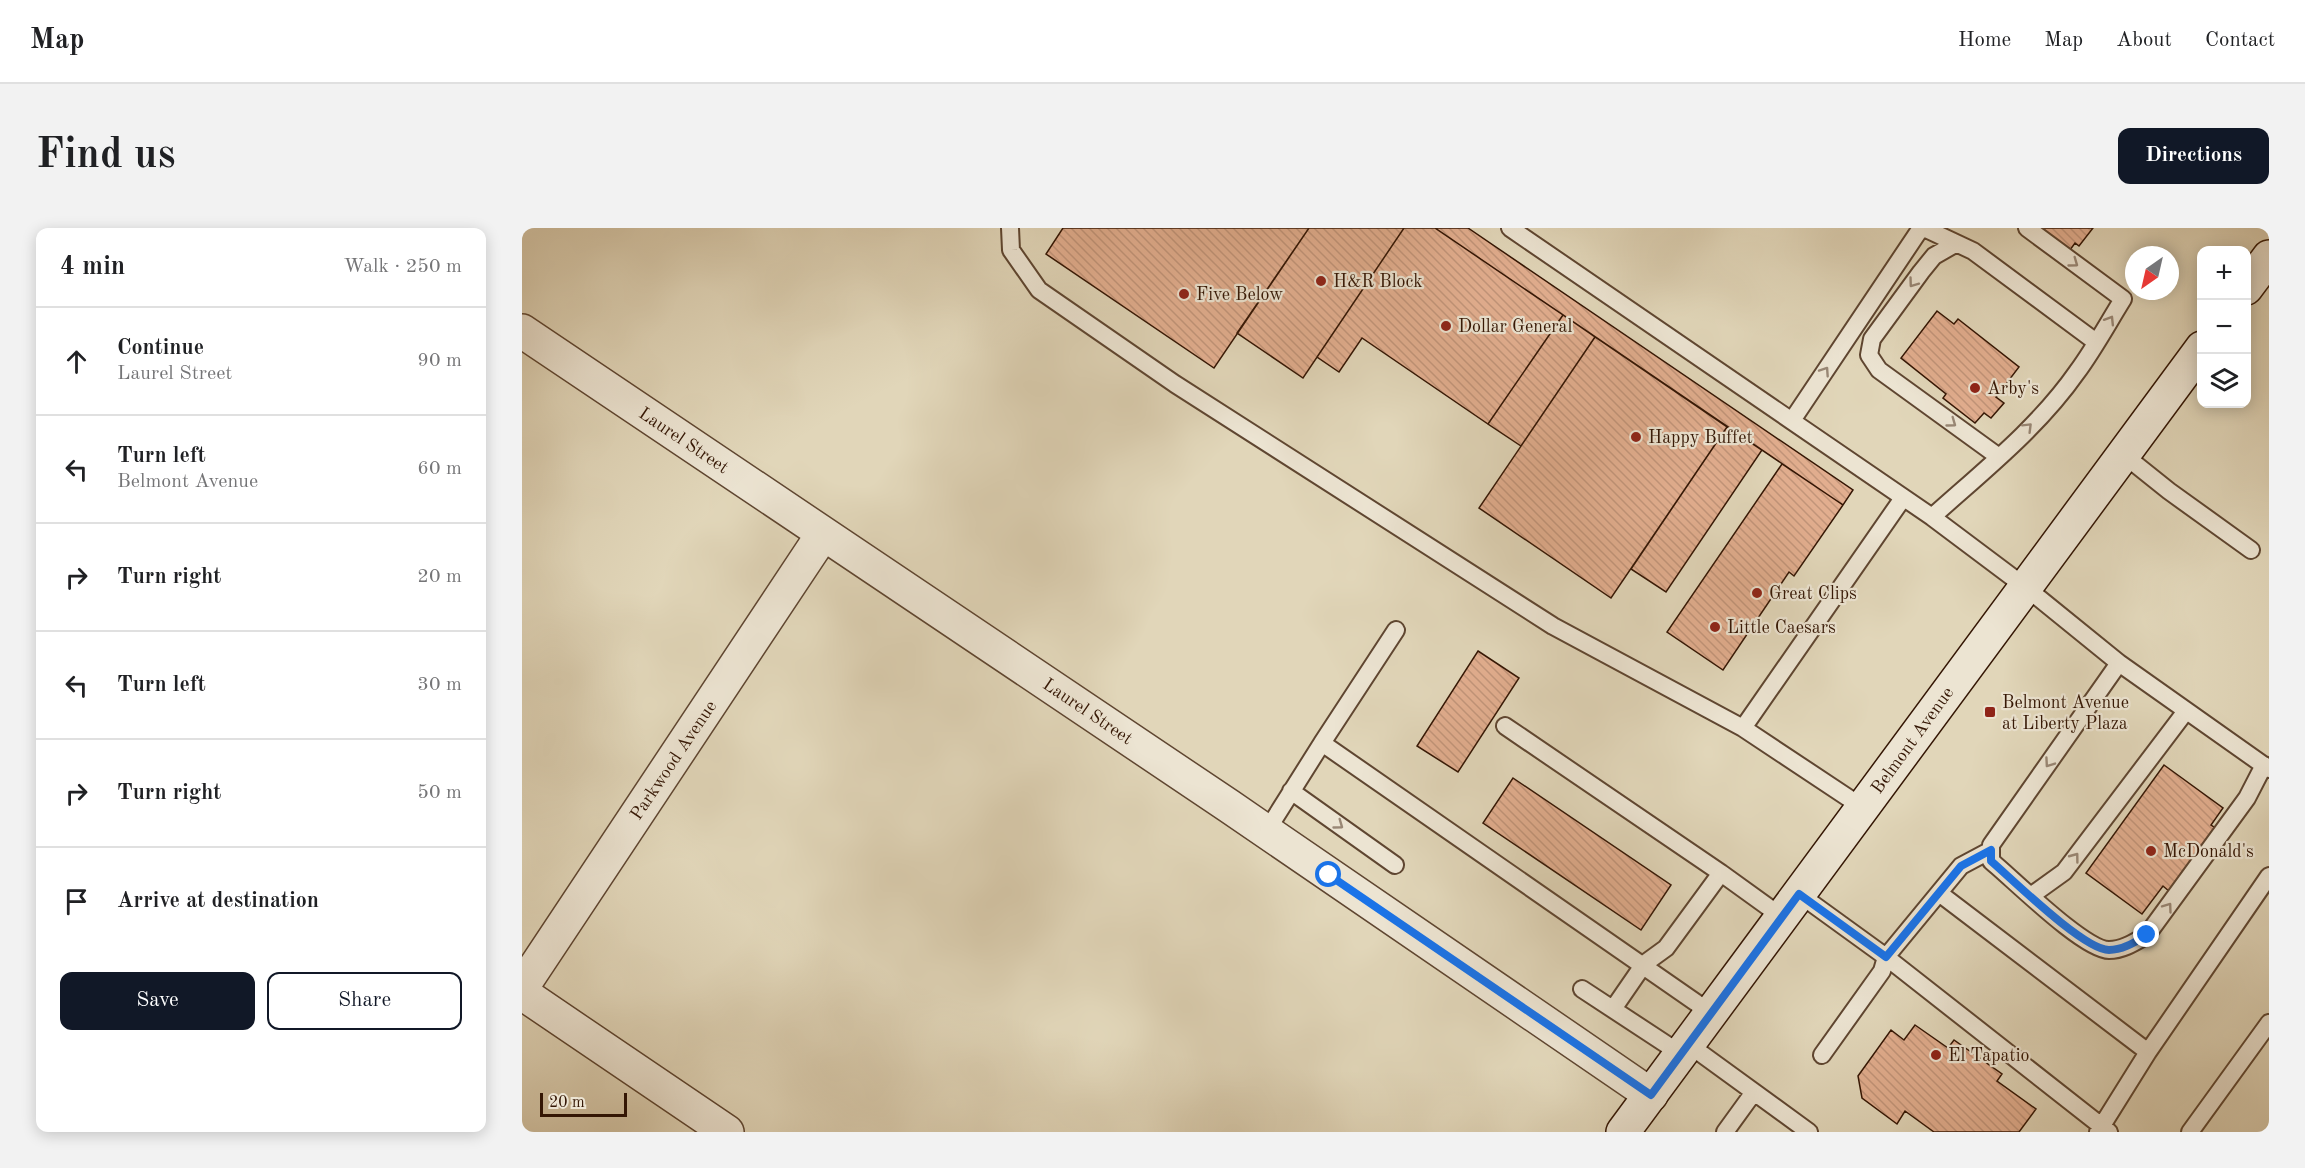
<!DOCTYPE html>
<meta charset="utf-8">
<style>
:root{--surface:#fff;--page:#f2f2f2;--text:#202124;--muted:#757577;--line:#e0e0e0;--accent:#111827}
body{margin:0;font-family:"Old Standard TT",serif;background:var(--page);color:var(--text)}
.controls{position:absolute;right:18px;top:18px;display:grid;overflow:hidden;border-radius:12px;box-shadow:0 3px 15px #0003}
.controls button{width:54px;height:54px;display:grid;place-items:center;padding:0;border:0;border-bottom:2px solid var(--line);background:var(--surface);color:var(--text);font:30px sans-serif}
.compass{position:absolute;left:1603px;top:18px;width:54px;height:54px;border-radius:50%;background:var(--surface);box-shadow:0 3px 15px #0003;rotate:214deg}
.scale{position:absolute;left:18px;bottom:15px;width:87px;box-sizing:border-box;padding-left:6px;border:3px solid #341604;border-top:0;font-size:16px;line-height:21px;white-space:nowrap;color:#341604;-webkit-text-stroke:4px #ece4d2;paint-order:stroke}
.stop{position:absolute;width:18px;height:18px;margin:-14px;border:4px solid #1a73e8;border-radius:50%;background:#fff}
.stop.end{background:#1a73e8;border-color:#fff;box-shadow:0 2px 6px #0008}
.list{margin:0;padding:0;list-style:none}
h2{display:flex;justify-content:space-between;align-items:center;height:78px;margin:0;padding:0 24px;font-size:26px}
h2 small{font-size:20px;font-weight:400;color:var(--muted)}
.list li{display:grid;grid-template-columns:39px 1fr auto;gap:18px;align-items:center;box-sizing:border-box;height:108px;padding:0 24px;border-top:2px solid var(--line)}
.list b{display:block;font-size:22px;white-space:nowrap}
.list p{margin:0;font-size:20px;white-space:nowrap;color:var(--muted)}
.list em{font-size:20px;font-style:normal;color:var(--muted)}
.actions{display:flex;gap:12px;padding:18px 24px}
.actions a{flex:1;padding:14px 0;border:2px solid var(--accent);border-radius:12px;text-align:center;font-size:21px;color:var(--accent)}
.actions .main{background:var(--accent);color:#fff}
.icon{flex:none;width:33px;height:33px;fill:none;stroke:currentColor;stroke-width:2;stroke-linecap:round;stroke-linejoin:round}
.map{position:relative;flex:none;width:1747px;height:904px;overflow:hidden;border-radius:12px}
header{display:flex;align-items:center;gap:36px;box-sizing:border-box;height:84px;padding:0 30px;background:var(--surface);border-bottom:2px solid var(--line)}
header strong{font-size:28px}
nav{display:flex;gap:33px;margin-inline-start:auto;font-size:21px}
.intro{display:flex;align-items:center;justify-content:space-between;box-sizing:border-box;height:144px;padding:0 36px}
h1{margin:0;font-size:42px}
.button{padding:15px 27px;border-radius:12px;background:var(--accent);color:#fff;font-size:21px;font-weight:700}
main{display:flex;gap:36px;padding:0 36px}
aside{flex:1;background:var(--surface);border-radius:12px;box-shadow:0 3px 15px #0003}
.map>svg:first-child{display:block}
</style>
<header>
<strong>Map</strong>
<nav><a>Home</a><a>Map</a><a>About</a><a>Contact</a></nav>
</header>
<div class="intro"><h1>Find us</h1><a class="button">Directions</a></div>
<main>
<aside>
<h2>4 min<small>Walk · 250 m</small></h2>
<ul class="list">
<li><svg class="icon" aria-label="ahead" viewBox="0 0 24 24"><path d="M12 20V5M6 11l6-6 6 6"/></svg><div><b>Continue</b><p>Laurel Street</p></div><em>90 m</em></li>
<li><svg class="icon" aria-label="left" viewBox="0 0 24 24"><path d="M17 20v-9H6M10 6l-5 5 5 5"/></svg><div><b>Turn left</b><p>Belmont Avenue</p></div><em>60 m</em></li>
<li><svg class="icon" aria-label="right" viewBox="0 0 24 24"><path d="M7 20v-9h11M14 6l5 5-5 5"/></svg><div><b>Turn right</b></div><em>20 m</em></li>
<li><svg class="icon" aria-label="left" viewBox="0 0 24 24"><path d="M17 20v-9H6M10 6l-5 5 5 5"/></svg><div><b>Turn left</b></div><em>30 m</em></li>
<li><svg class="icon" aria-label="right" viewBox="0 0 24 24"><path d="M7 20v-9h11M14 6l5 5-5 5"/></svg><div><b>Turn right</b></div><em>50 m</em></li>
<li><svg class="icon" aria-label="arrive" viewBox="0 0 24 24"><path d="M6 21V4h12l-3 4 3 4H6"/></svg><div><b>Arrive at destination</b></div></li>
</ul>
<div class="actions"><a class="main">Save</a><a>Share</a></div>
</aside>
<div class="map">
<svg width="1747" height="904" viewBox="0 0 1747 904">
<defs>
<pattern id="building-back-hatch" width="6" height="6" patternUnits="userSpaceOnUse" patternTransform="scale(1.5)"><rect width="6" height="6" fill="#e2ae8f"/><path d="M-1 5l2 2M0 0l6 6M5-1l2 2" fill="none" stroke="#c2957a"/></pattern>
</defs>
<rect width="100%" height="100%" fill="#e1d6b9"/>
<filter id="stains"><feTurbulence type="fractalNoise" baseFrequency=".00333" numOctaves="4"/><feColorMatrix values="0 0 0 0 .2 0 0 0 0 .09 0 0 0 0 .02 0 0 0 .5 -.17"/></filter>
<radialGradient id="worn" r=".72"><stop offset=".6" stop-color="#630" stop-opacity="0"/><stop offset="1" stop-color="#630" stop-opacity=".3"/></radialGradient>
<path fill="url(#building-back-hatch)" stroke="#341604" stroke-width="1.5" d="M541,0H787L692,140L524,26Z
M787,0H882L781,150L715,105Z
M882,0H913L1041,87L966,196L840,110L817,144L795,129Z
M913,0H946L1331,262L1321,277Z
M1518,0H1571L1557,18L1553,15L1548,22Z
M1415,83L1432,96L1436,91L1497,139L1474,169L1482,175L1469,190L1462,185L1453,195L1421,170L1424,166L1379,130Z
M1041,87L1073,109L999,218L966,196Z
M1073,109L1205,199L1089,370L957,280Z
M1205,199L1240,222L1144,364L1109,341Z
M1260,236L1321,277L1272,348L1267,344L1201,442L1145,404Z
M956,423L997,450L936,544L895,518Z
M1642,537L1701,580L1689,597L1695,601L1648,664L1641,658L1620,686L1564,645Z
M991,550L1149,657L1119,702L961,595Z
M1393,797L1426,820L1432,812L1480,846L1475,853L1514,881L1497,904H1412L1383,883L1375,896L1340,870L1336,848L1369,802L1382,812Z"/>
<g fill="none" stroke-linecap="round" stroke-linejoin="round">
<defs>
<path id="service" d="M488,0L489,22L517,62L653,156L1031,398L1221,500L1340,579
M988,0L1410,289L1502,358L1597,435L1747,541
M1402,0L1451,23L1574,114
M1433,16L1412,28L1399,44L1350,111L1347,127L1357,142L1477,229
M1271,191L1399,0
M1602,227L1647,263L1729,322
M1410,289C1460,244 1516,200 1555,144C1572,121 1586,95 1601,71L1505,0
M874,402L800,515L1189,785
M1597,435L1469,617V633C1491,651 1562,722 1587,722C1601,722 1613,714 1625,707L1725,570L1742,537
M983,498L1199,645L1144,720L1122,736L1091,781
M1221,500L1381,270
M769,563L873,637
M744,604L800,515
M1199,645L1260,689
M1417,665L1626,824
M1277,666L1364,729L1587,904
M1510,667L1542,644L1664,483
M1060,761L1159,826
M1166,816L1287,904
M1300,827L1360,743L1364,729L1439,638L1469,622
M1203,904L1232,864
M1576,904L1626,824L1747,648
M1668,904L1747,795"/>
<path id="minor" d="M0,103L707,578L1129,867
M0,759L301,306
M0,765L205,904"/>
<path id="secondary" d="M1724,60L1747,29
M1101,904L1680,120"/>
</defs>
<use href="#service" stroke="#5f4631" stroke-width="20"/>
<use href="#minor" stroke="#5f4631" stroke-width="36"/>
<use href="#secondary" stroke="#341604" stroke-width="36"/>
<use href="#service" stroke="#ece4d2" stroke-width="16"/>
<use href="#minor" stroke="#ece4d2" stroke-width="33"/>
<use href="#secondary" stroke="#ece4d2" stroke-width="33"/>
</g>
<defs><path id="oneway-chevron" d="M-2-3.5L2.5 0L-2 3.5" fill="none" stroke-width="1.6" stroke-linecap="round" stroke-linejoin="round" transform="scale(1.5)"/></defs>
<g stroke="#998775">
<use href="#oneway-chevron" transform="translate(1552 35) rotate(36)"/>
<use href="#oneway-chevron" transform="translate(1391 55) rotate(126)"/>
<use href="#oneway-chevron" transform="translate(1588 92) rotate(-58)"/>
<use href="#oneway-chevron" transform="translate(1303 143) rotate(-56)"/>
<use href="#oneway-chevron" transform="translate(1430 195) rotate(36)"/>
<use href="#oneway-chevron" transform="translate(1506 199) rotate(-45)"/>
<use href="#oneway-chevron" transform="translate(1527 535) rotate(125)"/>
<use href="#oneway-chevron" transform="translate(817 597) rotate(36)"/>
<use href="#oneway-chevron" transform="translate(1553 629) rotate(-53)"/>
<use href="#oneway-chevron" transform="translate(1646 679) rotate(-54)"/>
</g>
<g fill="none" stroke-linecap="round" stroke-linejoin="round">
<path stroke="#1a73e8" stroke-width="8" d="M807,647L1129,867L1277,666L1364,729L1439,638L1469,622V633C1491,652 1562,722 1587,722C1601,722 1613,714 1625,707"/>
</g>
<g fill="#8f2418" stroke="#ece4d2" stroke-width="2">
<circle cx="799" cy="53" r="6"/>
<circle cx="662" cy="66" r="6"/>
<circle cx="924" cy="98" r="6"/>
<circle cx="1453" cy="160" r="6"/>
<circle cx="1114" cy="209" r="6"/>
<circle cx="1235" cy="365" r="6"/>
<circle cx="1193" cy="399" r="6"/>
<rect x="1462" y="478" width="12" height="12" rx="3"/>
<circle cx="1629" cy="623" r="6"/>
<circle cx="1414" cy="827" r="6"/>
</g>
<g text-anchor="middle" stroke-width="4.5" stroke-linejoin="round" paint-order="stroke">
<g font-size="18" fill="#341604" stroke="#ece4d2" text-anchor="start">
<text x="811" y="59">H&amp;R Block</text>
<text x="674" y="72">Five Below</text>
<text x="936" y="104">Dollar General</text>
<text x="1465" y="166">Arby's</text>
<text x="1126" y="215">Happy Buffet</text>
<text x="1247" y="371">Great Clips</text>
<text x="1205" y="405">Little Caesars</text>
<text x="1480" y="480">Belmont Avenue<tspan x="1480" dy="21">at Liberty Plaza</tspan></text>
<text x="1641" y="629">McDonald's</text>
<text x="1426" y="833">El Tapatio</text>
</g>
<g font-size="18" fill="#341604" stroke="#ece4d2">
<text transform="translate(162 212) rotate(34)" y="6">Laurel Street</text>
<text transform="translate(566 483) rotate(34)" y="6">Laurel Street</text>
<text transform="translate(1390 512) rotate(-54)" y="6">Belmont Avenue</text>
<text transform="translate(151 532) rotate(-56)" y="6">Parkwood Avenue</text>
</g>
</g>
<rect width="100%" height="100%" filter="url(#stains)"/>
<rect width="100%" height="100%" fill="url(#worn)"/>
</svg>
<div class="controls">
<button>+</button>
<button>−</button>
<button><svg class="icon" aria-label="layers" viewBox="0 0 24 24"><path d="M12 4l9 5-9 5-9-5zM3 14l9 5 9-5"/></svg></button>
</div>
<svg class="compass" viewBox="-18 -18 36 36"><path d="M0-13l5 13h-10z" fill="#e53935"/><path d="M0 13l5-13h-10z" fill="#757577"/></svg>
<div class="scale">20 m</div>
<div class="stop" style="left:807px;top:647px"></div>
<div class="stop end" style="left:1625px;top:707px"></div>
</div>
</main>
